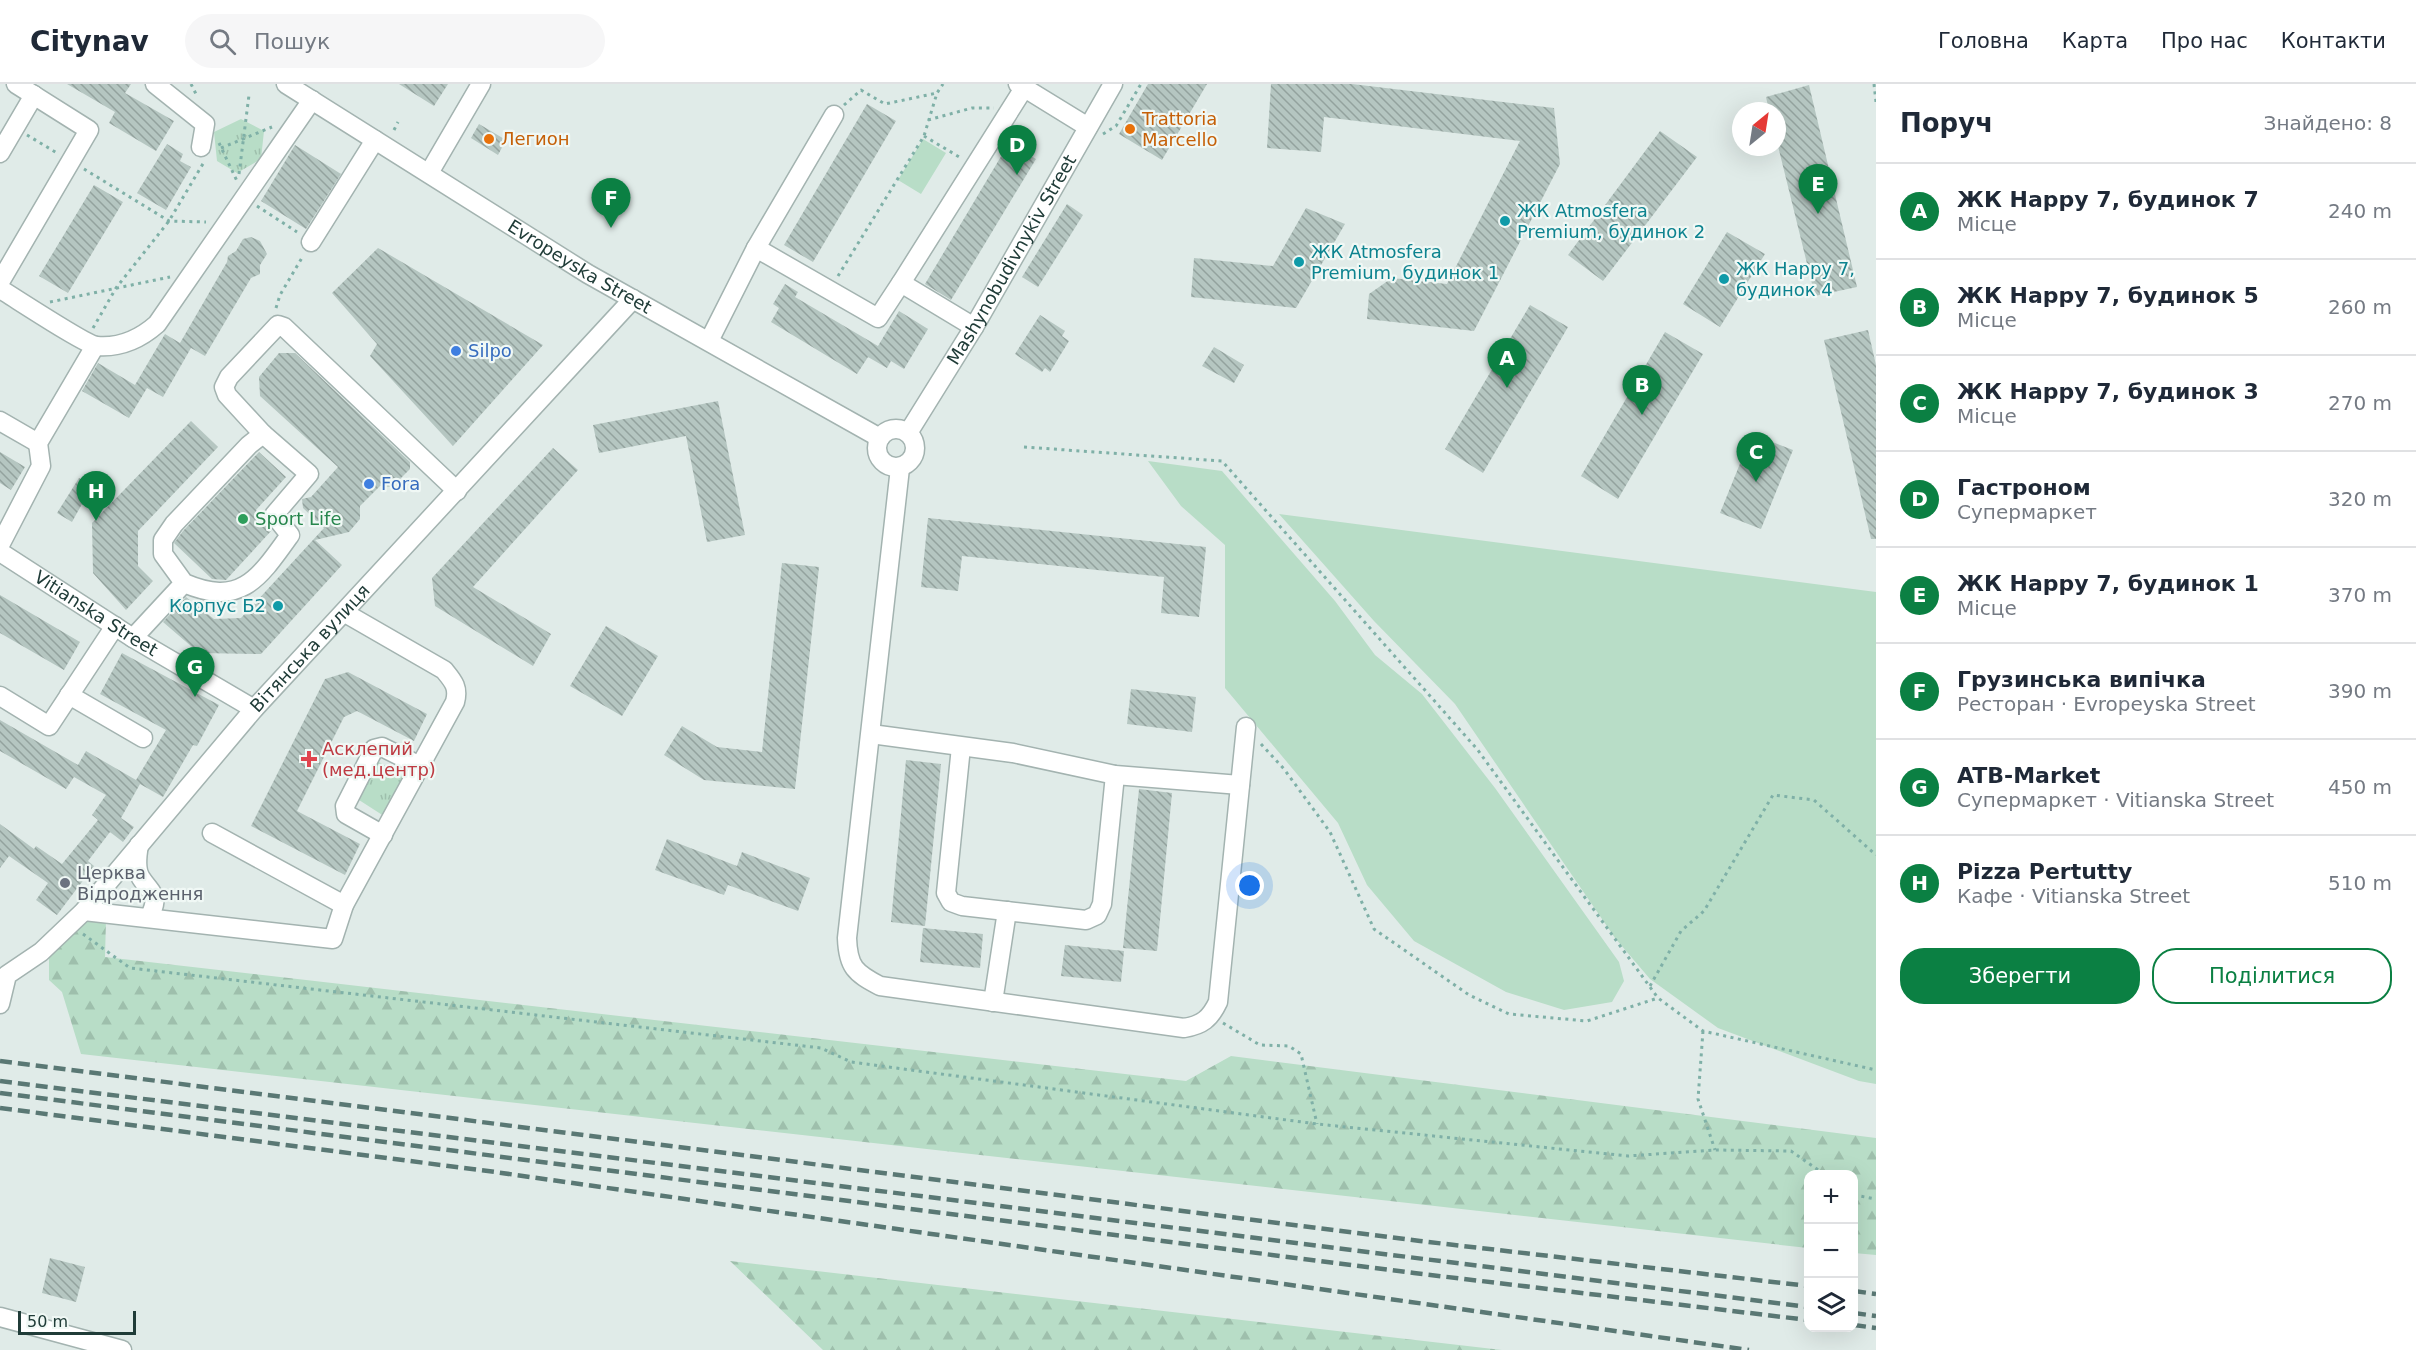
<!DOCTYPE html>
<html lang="uk">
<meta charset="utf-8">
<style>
:root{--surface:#fff;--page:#f6f6f7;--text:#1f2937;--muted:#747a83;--line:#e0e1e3;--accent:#0b8043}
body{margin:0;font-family:"DejaVu Sans",sans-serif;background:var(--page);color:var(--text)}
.controls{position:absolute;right:18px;bottom:18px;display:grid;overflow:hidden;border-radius:12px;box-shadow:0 6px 24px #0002}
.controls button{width:54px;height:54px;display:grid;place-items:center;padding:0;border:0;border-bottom:2px solid var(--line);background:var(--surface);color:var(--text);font:30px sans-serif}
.compass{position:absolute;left:1732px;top:18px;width:54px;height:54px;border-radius:50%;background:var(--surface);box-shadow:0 6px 24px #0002;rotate:30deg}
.scale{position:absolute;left:18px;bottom:15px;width:118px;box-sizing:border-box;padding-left:6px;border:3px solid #203c38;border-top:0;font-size:16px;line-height:21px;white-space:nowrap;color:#203c38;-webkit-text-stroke:4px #f0f8f5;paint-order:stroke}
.you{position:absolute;left:1250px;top:802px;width:21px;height:21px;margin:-15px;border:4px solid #fff;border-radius:50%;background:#1a73e8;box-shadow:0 0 0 9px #1a73e833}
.badge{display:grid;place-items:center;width:39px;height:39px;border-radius:50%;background:var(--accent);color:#fff;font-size:20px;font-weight:700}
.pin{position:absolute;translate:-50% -50px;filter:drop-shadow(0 2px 3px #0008)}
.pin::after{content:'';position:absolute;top:32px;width:21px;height:18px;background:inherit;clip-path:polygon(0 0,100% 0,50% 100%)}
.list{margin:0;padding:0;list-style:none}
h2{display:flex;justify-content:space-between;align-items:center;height:78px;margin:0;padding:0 24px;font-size:26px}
h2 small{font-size:20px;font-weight:400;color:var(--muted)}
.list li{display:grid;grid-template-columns:39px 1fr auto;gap:18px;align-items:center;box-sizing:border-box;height:96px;padding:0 24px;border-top:2px solid var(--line)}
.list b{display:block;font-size:22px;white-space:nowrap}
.list p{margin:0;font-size:20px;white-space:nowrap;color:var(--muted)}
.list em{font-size:20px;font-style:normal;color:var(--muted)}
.actions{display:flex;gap:12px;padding:18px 24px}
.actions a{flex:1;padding:14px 0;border:2px solid var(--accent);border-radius:24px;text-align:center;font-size:21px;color:var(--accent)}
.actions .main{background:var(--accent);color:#fff}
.icon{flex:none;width:33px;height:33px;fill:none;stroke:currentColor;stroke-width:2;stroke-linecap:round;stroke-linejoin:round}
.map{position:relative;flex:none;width:1876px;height:1266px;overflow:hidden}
header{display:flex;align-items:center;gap:36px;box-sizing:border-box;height:84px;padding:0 30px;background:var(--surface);border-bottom:2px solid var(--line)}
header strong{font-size:28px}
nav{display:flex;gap:33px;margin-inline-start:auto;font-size:21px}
.search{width:420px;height:54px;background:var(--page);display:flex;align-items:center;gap:15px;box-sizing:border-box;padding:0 21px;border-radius:33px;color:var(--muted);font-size:22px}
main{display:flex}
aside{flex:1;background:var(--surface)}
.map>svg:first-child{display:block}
</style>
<header>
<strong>Citynav</strong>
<div class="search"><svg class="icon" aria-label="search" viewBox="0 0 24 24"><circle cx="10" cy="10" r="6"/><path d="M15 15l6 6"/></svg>Пошук</div>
<nav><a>Головна</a><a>Карта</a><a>Про нас</a><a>Контакти</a></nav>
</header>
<main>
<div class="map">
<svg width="1876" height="1266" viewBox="0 0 1876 1266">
<defs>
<pattern id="forest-firs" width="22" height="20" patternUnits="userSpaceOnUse" patternTransform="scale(1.5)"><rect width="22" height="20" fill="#b8ddc7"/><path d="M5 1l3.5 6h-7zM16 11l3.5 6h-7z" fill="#9ebfac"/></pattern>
<pattern id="park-tufts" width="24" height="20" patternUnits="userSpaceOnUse" patternTransform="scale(1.5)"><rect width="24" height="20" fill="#b8ddc7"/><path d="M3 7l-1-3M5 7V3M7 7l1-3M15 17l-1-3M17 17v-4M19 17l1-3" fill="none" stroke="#9ebfac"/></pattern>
<pattern id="building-back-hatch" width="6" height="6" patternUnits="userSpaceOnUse" patternTransform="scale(1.5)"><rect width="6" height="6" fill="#b5c6c1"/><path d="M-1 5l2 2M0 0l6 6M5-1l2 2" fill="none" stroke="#93a29e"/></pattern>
</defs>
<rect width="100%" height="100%" fill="#e0ebe8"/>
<path fill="#b8ddc7" d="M923,55L946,69L921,110L898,96Z
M1148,377L1222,387L1335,517L1375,571L1422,610L1495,704L1619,878L1624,897L1612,918L1564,926L1506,908L1414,857L1367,801L1338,739L1225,604V461L1181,422Z
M1279,430L1876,508V1000L1859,997L1718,944L1650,895L1615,854L1455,620L1374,537Z"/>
<path fill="url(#forest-firs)" d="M86,831L106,836L105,873L1186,997L1231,972L1876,1054V1171L1854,1169V1090H1808V1164L81,970L62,908L49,896V869Z
M730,1177L1502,1266H823Z"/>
<path fill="url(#park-tufts)" d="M241,35L264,47L261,75L237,89L217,77L214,48Z
M379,678L407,695L387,734L359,716C358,702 368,685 379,678Z"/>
<path fill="url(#building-back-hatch)" d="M67,0H131L125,9L174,37L156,67L109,39L115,28Z
M399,0H448L434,22Z
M1148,0H1207L1162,76L1119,50Z
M1271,0H1352L1554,24L1560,80L1474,247L1367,235L1369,210L1392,194L1447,200L1520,57L1324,33L1321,68L1267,64Z
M1809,1L1857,203L1815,212L1777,58V27H1769L1766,13Z
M867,20L896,37L813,178L784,161Z
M479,40L506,56L498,71L471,54Z
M1660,47L1697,73L1603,197L1568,171Z
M1009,59L1036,75L951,216L925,200Z
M167,60L183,70L180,77L191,83L166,126L137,109Z
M295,61L341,90L306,145L261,117Z
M94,101L123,118L68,209L39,192Z
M1067,120L1083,131L1038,203L1022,193Z
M1306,124L1345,140L1296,224L1191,213L1194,174L1273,182Z
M1727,148L1765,170L1720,243L1683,220Z
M251,153L260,157L267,170L260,181V190L251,194L205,272L191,264L163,313L147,304L129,334L82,307L98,279L135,301L165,250L180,259L227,178L228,172L236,167L243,155Z
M378,164L543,261L453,362L370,272L377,260L332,209Z
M785,200L798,208L795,213L878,262L899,227L928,245L904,285L891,277L887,284L868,273L857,290L771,238L779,224L773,220Z
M1530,221L1568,243L1483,389L1445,365Z
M1040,231L1065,247L1062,252L1069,257L1050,288L1045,284L1042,288L1015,270Z
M1868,246L1876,281V455H1871L1824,256Z
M1665,248L1703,270L1618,415L1581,392Z
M1214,263L1244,281L1234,299L1202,282Z
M279,269H295L410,378V385L392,403L380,402L360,422V435L349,448L315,456L342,481L261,570L199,569L163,538L186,513L214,535L241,534L324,444L303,424L302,415L311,413L338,383L260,312L259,293Z
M718,317L745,451L707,458L686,352L599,369L593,341Z
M191,337L218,363L138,447V482L153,497L126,526L93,489L92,439Z
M1752,350L1793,366L1761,445L1720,429Z
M553,364L578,386L473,503L551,550L533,582L435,522L432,494Z
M0,368L25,383L11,406L0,399Z
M259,368L286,393L256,426L272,446L226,496L212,495L174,459L183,447Z
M79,394L92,402L72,438L57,429Z
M928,434L1206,463L1199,533L1161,529L1164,493L962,472L958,507L921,503Z
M782,479L819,483L795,705L704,696L664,671L682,642L717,663L762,668Z
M0,511L80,558L64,586L0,549Z
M606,542L658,572L622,632L570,602Z
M122,569L219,621L197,662L193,661L163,713L140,700L121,734L134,743L123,758L110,748L88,777L94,782L57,831L36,816L48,799L9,772L0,784V740L34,765L36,762L62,780L98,736L92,731L106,711L74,693L66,705L0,667V636L78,681L86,667L136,696L166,646L100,610Z
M348,588L427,630L414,657L357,627L344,633L297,727L360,760L345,791L251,742L325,595Z
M1131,605L1196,613L1192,648L1127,640Z
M906,676L941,680L925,842L891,838Z
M1139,705L1172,709L1157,867L1123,864Z
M667,755L737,782L742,768L810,794L798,827L728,801L724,811L655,786Z
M923,844L983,850L980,884L920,878Z
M1065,861L1124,867L1121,898L1061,892Z
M50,1174L85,1183L76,1218L42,1209Z"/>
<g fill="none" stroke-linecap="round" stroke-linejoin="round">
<defs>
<g id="minor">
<path d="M155,0L205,40L201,63"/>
<path id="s1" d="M286,0L588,190L880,354"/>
<path d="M1018,0L1088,43"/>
<path d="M0,69L34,11"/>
<path d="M429,89L481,0"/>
<path d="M311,158L375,56"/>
<path d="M756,164L878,234L901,199L974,243"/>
<path d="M0,198L89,46L16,0"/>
<path d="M901,199L1024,4"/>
<path d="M0,205C15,214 86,261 97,262C121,264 140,255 157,240L312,16"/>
<path d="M709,257L756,164L834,31"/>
<path d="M0,337L38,359"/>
<circle cx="896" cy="364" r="19"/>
<path id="s2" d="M908,349L974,243L1113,0"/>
<path d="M263,350L227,311L224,303L229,293L278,241L284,243L457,407"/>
<path d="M900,384L847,854C848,883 855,889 880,902L1184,944C1202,941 1210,935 1218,918L1246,643"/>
<path d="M0,461L41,382L38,359L95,262"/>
<path id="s3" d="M0,468L133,554L254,625"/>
<path d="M133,554L184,499C240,523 258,496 290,451L274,431L309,390L263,350L249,361L174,440L163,456V470L184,499"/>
<path d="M69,611L143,654"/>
<path d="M0,612L49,642L115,542"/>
<path d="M871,650L1013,669L1115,691L1240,701"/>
<path d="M961,663L946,809L951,818L962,822L1086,836L1097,831L1102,820L1115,691"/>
<path d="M212,749L344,821"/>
<path d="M383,751L346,730L345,722L374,665L382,663L420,682"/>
<path d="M139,761C137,772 135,785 141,794C152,811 160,810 150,832"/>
<path d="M84,827L333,855L344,821L455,618C459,603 453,597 444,586L345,529"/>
<path d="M993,918L1007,827"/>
<path id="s4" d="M0,920L7,891L41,868L84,827L254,625L633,215"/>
<path d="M0,1233L122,1266"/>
</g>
</defs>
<use href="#minor" stroke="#a3b3b0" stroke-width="21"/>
<path stroke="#7fb0a7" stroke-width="3" stroke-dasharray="3 4.5" stroke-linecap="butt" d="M191,0L196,10
M1874,0L1876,18
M844,21L861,6L885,20L937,9
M928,36L972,24H994
M394,46L398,38
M1103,50L1116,42L1141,0
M27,51L57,69
M924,52L961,74
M219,59L237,97
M221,64L272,43
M84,85L169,137L206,138
M239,90L249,11
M257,122L297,148
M838,192L924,52L937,9L943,0
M50,218L170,193
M276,224L280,211L303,172
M93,244L116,204L169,137L204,78
M1024,363L1222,377L1477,665L1658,914L1703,947L1876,986
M1261,660L1284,685L1330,748L1374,845L1469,911L1509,930L1587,937L1658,914
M83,850L130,884L821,964L851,978L1317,1040L1628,1072L1715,1066L1791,1067L1824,1090
M1650,902L1681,847L1704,827L1773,711L1814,716L1876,771
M1223,939L1260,961L1289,962L1301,970L1317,1040
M1703,947L1698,1015L1715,1066
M1854,1111L1876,1115"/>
<use href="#minor" stroke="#fff" stroke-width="18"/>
<path stroke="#5a7874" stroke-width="4.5" stroke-dasharray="12 6" stroke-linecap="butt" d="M0,977L1420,1157L1808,1202
M0,997L1808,1223
M0,1009L1414,1189L1808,1236
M0,1024L495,1088L1749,1266
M1854,1207L1876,1210
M1854,1229L1876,1232
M1854,1241L1876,1244"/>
</g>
<g fill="#e8710a" stroke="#f0f8f5" stroke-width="2">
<circle cx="1130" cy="45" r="6"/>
<circle cx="489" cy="55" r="6"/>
</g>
<g fill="#0f9aa8" stroke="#f0f8f5" stroke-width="2">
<circle cx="1505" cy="137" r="6"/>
<circle cx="1299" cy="178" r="6"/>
<circle cx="1724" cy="195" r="6"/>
<circle cx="278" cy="522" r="6"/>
</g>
<g fill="#3f7fe0" stroke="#f0f8f5" stroke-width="2">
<circle cx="456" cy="267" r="6"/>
<circle cx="369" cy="400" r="6"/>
</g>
<circle fill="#2e9e5b" stroke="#f0f8f5" stroke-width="2" cx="243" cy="435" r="6"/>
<path fill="#e0444e" stroke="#f0f8f5" stroke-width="2" d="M306 666h6v6h6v6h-6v6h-6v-6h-6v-6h6z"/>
<circle fill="#6b7280" stroke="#f0f8f5" stroke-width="2" cx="65" cy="799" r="6"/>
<g text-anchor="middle" stroke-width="4.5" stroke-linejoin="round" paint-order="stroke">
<g font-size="18" fill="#c56008" stroke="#f0f8f5" text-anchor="start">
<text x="1142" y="41">Trattoria<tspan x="1142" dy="21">Marcello</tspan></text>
<text x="501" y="61">Легион</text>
</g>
<g font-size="18" fill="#0d838f" stroke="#f0f8f5" text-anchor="start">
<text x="1517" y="133">ЖК Atmosfera<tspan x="1517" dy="21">Premium, будинок 2</tspan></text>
<text x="1311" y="174">ЖК Atmosfera<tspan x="1311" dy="21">Premium, будинок 1</tspan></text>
<text x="1736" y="191">ЖК Happy 7,<tspan x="1736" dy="21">будинок 4</tspan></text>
<text x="266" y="528" text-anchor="end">Корпус Б2</text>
</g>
<g font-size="18" fill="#203c38" stroke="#f0f8f5">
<text dy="6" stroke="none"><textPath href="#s2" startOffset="202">Mashynobudivnykiv Street</textPath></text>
<text dy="6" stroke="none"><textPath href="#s1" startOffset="346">Evropeyska Street</textPath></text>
<text dy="6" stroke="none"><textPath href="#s3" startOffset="114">Vitianska Street</textPath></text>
<text dy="6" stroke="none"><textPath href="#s4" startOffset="477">Вітянська вулиця</textPath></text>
</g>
<g font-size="18" fill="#366cbe" stroke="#f0f8f5" text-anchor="start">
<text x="468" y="273">Silpo</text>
<text x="381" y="406">Fora</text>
</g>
<g font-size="18" fill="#27864d" stroke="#f0f8f5" text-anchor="start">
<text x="255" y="441">Sport Life</text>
</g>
<g font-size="18" fill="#be3a42" stroke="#f0f8f5" text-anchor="start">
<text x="322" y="671">Асклепий<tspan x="322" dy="21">(мед.центр)</tspan></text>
</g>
<g font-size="18" fill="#5b616d" stroke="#f0f8f5" text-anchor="start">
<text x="77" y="795">Церква<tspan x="77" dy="21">Відродження</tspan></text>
</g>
</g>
</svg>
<div class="controls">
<button>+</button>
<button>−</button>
<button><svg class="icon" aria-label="layers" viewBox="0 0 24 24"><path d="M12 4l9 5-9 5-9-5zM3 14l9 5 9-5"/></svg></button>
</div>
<svg class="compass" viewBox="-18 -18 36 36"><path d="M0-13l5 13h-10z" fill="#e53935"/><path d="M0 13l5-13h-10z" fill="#747a83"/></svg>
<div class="scale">50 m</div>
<div class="you"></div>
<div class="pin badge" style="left:1507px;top:304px">A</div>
<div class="pin badge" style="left:1642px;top:331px">B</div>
<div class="pin badge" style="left:1756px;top:398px">C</div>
<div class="pin badge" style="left:1017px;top:91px">D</div>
<div class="pin badge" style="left:1818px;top:130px">E</div>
<div class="pin badge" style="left:611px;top:144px">F</div>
<div class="pin badge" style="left:195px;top:613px">G</div>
<div class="pin badge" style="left:96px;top:437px">H</div>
</div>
<aside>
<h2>Поруч<small>Знайдено: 8</small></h2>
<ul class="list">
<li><span class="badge">A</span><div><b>ЖК Happy 7, будинок 7</b><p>Місце</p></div><em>240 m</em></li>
<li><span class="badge">B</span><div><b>ЖК Happy 7, будинок 5</b><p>Місце</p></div><em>260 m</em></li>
<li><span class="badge">C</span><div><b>ЖК Happy 7, будинок 3</b><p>Місце</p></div><em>270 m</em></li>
<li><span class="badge">D</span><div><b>Гастроном</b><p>Супермаркет</p></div><em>320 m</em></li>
<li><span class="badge">E</span><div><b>ЖК Happy 7, будинок 1</b><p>Місце</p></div><em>370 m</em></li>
<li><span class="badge">F</span><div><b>Грузинська випічка</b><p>Ресторан · Evropeyska Street</p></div><em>390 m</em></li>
<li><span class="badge">G</span><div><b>ATB-Market</b><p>Супермаркет · Vitianska Street</p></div><em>450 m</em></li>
<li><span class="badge">H</span><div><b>Pizza Pertutty</b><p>Кафе · Vitianska Street</p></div><em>510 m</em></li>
</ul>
<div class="actions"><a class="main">Зберегти</a><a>Поділитися</a></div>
</aside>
</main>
